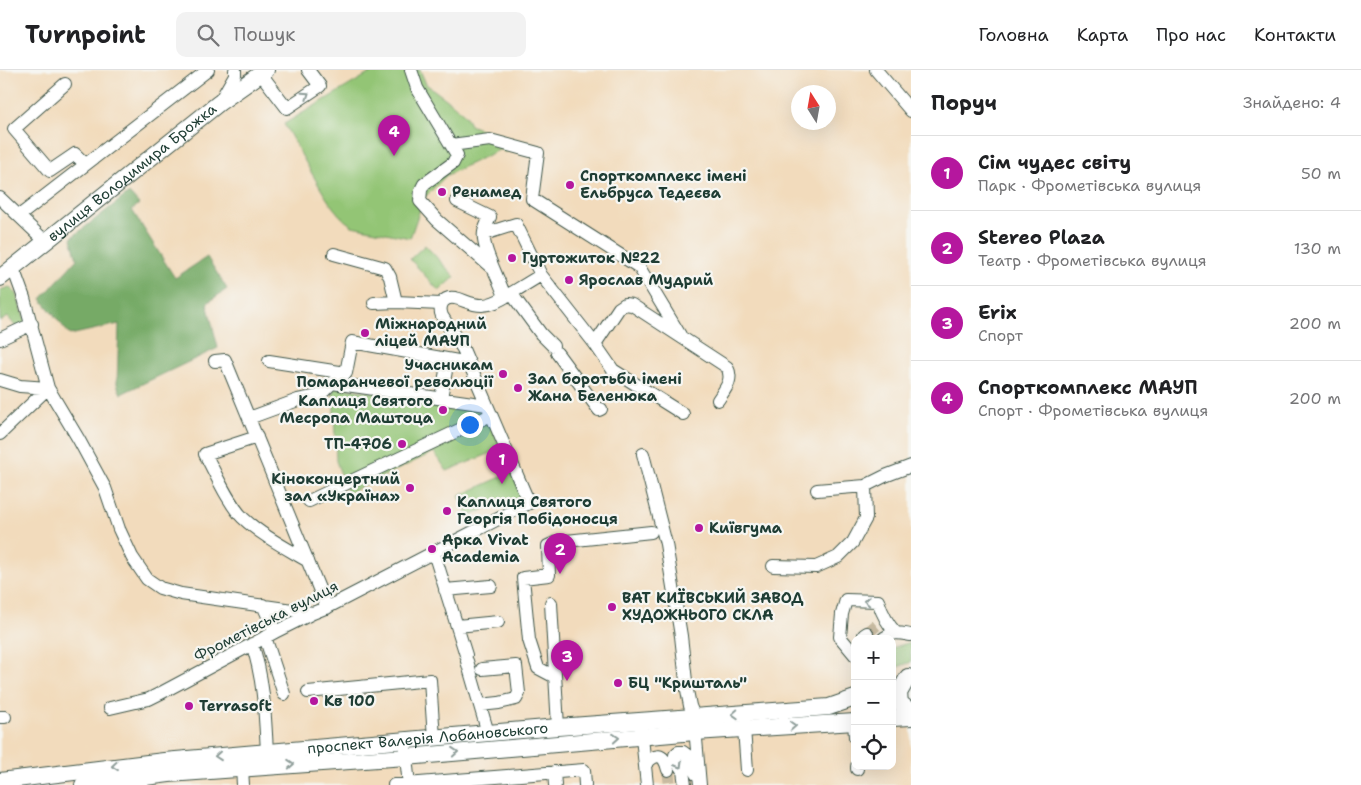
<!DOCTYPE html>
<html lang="uk">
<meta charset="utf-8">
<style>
:root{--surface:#fff;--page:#f2f2f2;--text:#202124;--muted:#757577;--line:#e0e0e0;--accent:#b5179e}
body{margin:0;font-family:"Shantell Sans",sans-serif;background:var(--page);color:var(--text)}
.controls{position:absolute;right:15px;bottom:15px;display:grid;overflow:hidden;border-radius:10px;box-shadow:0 5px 20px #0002}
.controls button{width:45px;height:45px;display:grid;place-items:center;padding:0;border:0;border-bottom:1px solid var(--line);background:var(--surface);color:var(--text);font:25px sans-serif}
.compass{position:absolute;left:791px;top:15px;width:45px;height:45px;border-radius:50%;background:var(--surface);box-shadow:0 5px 20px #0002;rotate:349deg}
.you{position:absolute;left:469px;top:354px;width:18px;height:18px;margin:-12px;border:4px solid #fff;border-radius:50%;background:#1a73e8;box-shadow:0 0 0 8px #1a73e833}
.badge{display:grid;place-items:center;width:32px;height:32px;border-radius:50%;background:var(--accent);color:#fff;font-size:16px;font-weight:700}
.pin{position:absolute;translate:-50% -41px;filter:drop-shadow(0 1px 2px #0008)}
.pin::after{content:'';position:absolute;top:26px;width:18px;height:15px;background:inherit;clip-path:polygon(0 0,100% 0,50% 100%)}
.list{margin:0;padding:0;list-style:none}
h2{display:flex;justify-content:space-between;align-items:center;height:65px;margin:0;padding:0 20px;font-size:21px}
h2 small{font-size:16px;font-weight:400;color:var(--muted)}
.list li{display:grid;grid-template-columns:32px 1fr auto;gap:15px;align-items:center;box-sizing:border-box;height:75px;padding:0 20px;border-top:1px solid var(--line)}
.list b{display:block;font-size:19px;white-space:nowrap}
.list p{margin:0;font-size:16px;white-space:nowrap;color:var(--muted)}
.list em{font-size:16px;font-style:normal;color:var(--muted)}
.icon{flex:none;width:28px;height:28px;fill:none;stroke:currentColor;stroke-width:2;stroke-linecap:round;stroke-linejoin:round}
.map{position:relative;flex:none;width:911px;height:715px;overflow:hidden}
header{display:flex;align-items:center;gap:30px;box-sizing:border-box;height:70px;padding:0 25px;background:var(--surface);border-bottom:1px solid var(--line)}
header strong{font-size:24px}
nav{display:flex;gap:28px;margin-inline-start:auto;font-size:18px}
.search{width:350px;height:45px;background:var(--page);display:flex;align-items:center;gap:12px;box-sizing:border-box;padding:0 18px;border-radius:10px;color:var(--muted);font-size:19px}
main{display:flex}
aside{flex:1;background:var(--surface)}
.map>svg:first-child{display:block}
</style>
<header>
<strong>Turnpoint</strong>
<div class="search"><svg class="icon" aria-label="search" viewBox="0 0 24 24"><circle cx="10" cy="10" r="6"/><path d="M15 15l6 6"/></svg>Пошук</div>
<nav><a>Головна</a><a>Карта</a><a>Про нас</a><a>Контакти</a></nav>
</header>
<main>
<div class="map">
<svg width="911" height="715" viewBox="0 0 911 715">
<rect width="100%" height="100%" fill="#f6f6f2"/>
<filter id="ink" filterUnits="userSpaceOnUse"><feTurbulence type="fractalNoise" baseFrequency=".02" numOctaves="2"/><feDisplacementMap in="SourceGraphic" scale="10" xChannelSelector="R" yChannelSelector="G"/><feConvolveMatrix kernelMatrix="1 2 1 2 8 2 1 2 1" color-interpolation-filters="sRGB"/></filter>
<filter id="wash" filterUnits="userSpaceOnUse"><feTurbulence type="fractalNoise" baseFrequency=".0096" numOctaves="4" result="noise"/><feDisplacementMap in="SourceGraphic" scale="20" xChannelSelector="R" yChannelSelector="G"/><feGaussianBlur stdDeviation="1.12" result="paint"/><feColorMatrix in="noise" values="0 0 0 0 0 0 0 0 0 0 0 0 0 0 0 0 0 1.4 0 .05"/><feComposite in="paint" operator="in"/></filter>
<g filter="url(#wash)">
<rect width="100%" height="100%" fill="#f2dbbc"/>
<path fill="#93c575" stroke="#598154" d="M375,0H420L426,14L454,35L465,45L470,55L514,73L505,83L501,79L447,105L424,128L410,168L352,156C333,143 323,122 311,102C302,86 293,70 284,54Z
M425,175L455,207L439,221L410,189Z
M9,217L17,224L21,240L27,254L16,257L8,247L0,251V220Z
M333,317L483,337L501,379L447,401L434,382L348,423L336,391Z
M512,402L523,426L507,433L504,429L469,447L459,426Z
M908,573H911V592L892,599V578Z"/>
<path fill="#76aa66" stroke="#4a744d" d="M129,123L139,134L132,140L175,208L207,187L227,219L207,233L218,278L121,324L117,314L119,254L70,265L41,229L77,189L71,168Z"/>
</g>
<g filter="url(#ink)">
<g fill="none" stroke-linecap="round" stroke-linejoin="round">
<path stroke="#c8bba1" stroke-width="12" stroke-dasharray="12 6" stroke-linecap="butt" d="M867,563L878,554
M668,700L670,715"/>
<defs>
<path id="minor" d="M411,0L417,18L457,85L453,93L424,114L421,120L420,131L437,150L492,198
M876,0L911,41
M261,4L287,38L320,16L308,0
M65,14L14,59L50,101L75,84L85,94
M220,31L235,5V0
M451,75L490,70L538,83L532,129L639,197L680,265
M0,128L45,171
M19,146L208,0
M484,164L516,154L541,205
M334,184L385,198L390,207L396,232L441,234
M11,199L16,206L24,228L48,318L79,370L105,418L119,459L132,487L147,509L160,518L181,524L313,543
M511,223L541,264L553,276
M505,227L541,205L595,274L613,300L683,344
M374,233L396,232
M0,269L32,254
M595,274L619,238L625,234L632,235L727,297C734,310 725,319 718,330
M557,283L599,340L601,339
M215,291L225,290L327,538
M269,291L346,303L352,272L469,293
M0,310L20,316L48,318
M441,328L448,290
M249,348L298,330L319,326L332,313L487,335
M0,364L48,318
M257,367L205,384C215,402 228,433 243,448C261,465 286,478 308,491
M643,384L666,474L681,566L687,620L690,636L694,646L700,715
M817,420L865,416L885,406L911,396
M309,431L491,345
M434,483L466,585
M773,496L816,497L838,487L853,472L866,448L865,416
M445,520L491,516
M551,533L558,657
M263,535L275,562
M457,556L498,552
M265,567L284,624
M884,568C895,561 899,563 911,565
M864,569V565L867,563
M252,574C264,609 265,646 267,682
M855,585L840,567L842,544L846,530L878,531C882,543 887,554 896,563
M467,591L488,663
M555,607L538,598L529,570L523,508L549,505L548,476L557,472L651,462
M308,622L430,610L434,668
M480,635L499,633L516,629L519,623L516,596L482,599
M110,638L149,629L159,624L275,562L313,543L330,536L529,433L463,279L442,246C438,236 443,226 455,228C465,230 470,235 482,235C491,235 498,231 505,227C500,210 481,178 484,162C485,157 488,152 490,147L457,131
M0,647H5
M854,652L855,667
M641,658L647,715
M744,658L747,700
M405,678L409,715
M645,695C655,683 664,682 668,700
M857,696V699
M242,698L243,715
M554,702L555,715
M394,715L584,700L585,715
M685,715L683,701L675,689V685L678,682H683L687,685L696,704"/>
<g id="major">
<path id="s1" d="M0,208L219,33L266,0"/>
<path d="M908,607L899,623L900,633L911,642"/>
<path d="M892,648L911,647"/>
<path id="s2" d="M0,711L164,691L558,657L829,637L855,628"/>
<path d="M83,715L169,704L406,687L695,662L855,652"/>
</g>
</defs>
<use href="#minor" stroke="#3f5548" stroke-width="14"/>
<use href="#major" stroke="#3f5548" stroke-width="18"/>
<use href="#minor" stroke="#fff" stroke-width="12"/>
<use href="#major" stroke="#fff" stroke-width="16"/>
</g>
<defs><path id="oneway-chevron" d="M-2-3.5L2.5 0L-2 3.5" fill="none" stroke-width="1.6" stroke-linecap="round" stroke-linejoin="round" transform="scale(1.25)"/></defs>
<g stroke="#8f9e9a">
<use href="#oneway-chevron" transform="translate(306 25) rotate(-34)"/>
<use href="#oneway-chevron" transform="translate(867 531) rotate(-177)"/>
<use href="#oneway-chevron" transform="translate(735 644) rotate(177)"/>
<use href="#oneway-chevron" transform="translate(793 656) rotate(-3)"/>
<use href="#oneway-chevron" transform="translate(616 668) rotate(-5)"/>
<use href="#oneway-chevron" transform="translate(455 682) rotate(-5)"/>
<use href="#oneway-chevron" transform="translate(218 686) rotate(175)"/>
<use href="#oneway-chevron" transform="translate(291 694) rotate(-4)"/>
<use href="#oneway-chevron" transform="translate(679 695) rotate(60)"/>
<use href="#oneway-chevron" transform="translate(115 696) rotate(174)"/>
</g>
</g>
<g fill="#b5179e" stroke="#f6f6f2" stroke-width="2">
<circle cx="570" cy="115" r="5"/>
<circle cx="442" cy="122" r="5"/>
<circle cx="512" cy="188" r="5"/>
<circle cx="569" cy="210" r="5"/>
<circle cx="365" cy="263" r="5"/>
<circle cx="503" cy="304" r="5"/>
<circle cx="518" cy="318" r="5"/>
<circle cx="443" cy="340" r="5"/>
<circle cx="402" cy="374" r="5"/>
<circle cx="410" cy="418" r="5"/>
<circle cx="447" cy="441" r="5"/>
<circle cx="699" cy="458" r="5"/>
<circle cx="432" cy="479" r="5"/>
<circle cx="612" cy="537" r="5"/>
<circle cx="618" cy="613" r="5"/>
<circle cx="314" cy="631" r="5"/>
<circle cx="189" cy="636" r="5"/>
</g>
<g text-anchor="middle" stroke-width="4.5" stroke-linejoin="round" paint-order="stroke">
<g font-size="15" fill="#1f3d34" stroke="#f6f6f2">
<text dy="5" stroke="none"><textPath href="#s1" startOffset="169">вулиця Володимира Брожка</textPath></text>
<text transform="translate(266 551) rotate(-27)" y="5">Фрометівська вулиця</text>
<text dy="5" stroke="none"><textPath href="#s2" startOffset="430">проспект Валерія Лобановського</textPath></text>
</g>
<g font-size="15" font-weight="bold" fill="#1f3d34" stroke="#f6f6f2" text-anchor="start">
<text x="580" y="111">Спорткомплекс імені<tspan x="580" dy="17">Ельбруса Тедеєва</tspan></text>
<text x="452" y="127">Ренамед</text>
<text x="522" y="193">Гуртожиток №22</text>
<text x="579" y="215">Ярослав Мудрий</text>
<text x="375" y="259">Міжнародний<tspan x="375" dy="17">ліцей МАУП</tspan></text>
<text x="493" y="300" text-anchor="end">Учасникам<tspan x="493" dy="17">Помаранчевої революції</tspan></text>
<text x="528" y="314">Зал боротьби імені<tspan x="528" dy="17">Жана Беленюка</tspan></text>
<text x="433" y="336" text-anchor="end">Каплиця Святого<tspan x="433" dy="17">Месропа Маштоца</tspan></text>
<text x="392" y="379" text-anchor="end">ТП-4706</text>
<text x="400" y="414" text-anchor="end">Кіноконцертний<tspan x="400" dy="17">зал «Україна»</tspan></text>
<text x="457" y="437">Каплиця Святого<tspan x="457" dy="17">Георгія Побідоносця</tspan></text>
<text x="709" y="463">Київгума</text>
<text x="442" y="475">Арка Vivat<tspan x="442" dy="17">Academia</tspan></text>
<text x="622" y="533">ВАТ КИЇВСЬКИЙ ЗАВОД<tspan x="622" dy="17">ХУДОЖНЬОГО СКЛА</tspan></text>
<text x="628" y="618">БЦ "Кришталь"</text>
<text x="324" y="636">Кв 100</text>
<text x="199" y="641">Terrasoft</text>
</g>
</g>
</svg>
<div class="controls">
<button>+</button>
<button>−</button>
<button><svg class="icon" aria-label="locate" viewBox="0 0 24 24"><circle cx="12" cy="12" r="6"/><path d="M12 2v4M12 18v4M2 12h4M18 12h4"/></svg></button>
</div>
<svg class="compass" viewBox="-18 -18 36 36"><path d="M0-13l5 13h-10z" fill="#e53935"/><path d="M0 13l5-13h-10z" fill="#757577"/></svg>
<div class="you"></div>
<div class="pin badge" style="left:502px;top:414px">1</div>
<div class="pin badge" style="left:560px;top:504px">2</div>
<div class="pin badge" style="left:567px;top:611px">3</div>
<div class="pin badge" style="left:394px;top:86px">4</div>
</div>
<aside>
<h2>Поруч<small>Знайдено: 4</small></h2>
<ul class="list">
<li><span class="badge">1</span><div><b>Сім чудес світу</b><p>Парк · Фрометівська вулиця</p></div><em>50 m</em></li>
<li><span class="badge">2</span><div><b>Stereo Plaza</b><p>Театр · Фрометівська вулиця</p></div><em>130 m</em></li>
<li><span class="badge">3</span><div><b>Erix</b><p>Спорт</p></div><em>200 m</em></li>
<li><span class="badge">4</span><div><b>Спорткомплекс МАУП</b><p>Спорт · Фрометівська вулиця</p></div><em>200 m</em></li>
</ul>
</aside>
</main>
